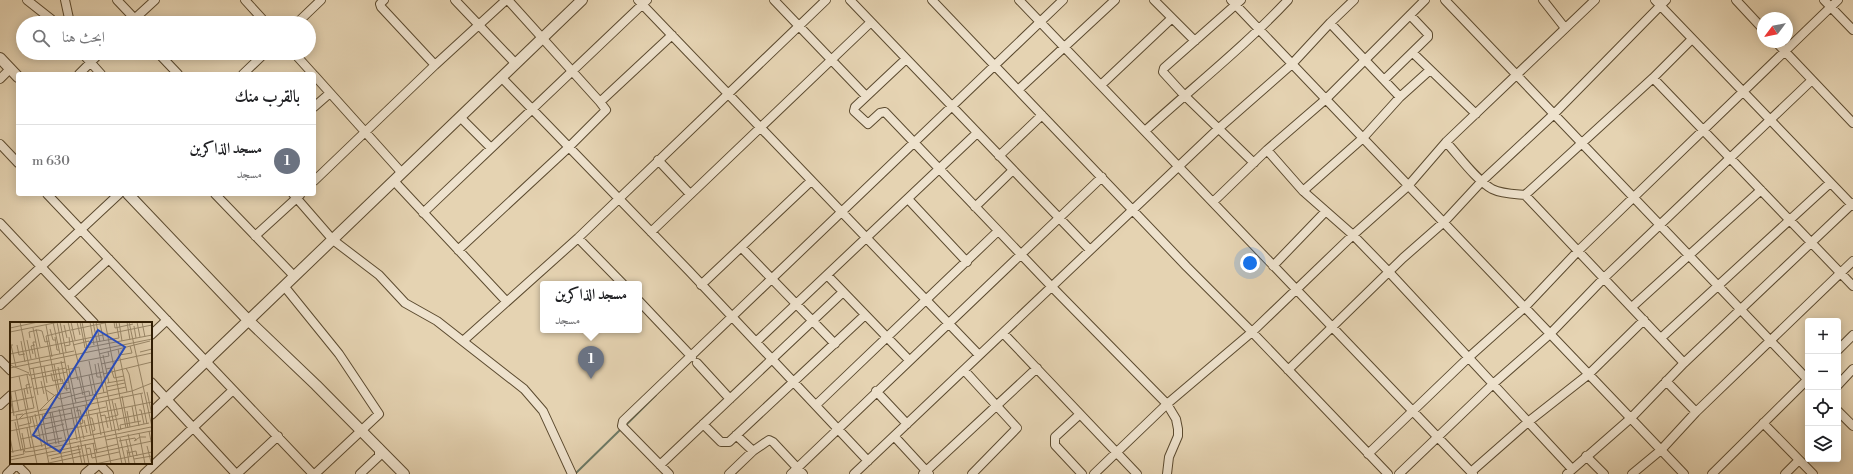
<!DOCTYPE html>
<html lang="ar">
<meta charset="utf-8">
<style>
:root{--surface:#fff;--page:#f6f6f6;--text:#202124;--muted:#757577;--line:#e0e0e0;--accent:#8f2418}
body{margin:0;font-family:"Libre Bodoni",Amiri,serif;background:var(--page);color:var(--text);direction:rtl}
.controls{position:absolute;right:12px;bottom:12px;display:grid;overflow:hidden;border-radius:4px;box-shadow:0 2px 10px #0003}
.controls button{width:36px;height:36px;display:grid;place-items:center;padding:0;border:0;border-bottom:1px solid var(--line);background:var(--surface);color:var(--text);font:20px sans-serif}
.compass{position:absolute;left:1757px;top:12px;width:36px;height:36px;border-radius:50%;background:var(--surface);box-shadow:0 2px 10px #0003;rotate:238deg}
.you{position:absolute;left:1250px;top:263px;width:14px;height:14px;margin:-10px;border:3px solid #fff;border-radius:50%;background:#1a73e8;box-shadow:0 0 0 6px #1a73e833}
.badge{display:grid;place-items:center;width:26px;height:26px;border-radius:50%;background:var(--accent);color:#fff;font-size:13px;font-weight:700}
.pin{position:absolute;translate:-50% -33px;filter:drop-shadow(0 1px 2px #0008)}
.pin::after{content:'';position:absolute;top:21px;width:14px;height:12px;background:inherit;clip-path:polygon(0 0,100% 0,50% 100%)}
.popup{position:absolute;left:540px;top:281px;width:102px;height:52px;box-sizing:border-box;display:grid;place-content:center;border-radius:4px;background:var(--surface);filter:drop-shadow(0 1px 3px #0005);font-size:13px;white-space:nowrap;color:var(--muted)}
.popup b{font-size:15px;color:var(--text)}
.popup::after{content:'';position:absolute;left:50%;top:100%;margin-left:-8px;border:8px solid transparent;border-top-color:var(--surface)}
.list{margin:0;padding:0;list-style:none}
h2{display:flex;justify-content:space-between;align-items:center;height:52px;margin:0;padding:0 16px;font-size:17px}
h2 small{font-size:13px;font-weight:400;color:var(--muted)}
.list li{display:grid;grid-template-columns:26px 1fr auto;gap:12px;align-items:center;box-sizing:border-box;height:72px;padding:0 16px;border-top:1px solid var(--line)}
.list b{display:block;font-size:15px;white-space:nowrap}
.list p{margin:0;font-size:13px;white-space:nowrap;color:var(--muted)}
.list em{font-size:13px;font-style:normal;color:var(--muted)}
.icon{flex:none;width:22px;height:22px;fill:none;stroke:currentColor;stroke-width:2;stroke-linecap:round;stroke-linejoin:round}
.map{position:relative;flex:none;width:1853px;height:474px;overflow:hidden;direction:ltr}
.search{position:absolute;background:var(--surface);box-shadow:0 2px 10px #0003;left:16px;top:16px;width:300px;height:44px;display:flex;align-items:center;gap:10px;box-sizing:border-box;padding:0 14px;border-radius:22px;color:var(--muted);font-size:15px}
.panel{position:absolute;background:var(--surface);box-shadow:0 2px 10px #0003;left:16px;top:72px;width:300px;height:124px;border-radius:4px;direction:rtl}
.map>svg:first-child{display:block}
</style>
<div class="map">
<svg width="1853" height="474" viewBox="0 0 1853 474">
<rect width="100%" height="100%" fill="#e5d3b2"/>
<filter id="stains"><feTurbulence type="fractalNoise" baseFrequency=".005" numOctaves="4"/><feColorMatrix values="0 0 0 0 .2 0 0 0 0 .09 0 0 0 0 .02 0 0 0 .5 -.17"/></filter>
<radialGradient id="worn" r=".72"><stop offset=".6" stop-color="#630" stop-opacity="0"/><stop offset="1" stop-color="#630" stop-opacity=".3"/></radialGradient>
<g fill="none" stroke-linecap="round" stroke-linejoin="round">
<path stroke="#6c7a66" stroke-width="2" d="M625,426L656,395
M575,474L621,429"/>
<defs>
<path id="minor" d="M27,0L56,23
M65,0L70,23
M117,0L135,19
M245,0L266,23
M384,0L380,4L381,7L435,65
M455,0L516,64
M638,0L979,355
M774,0L866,96
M850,0L1090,250
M932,0L1187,267L1252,332L1388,474
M1019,0L1473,474
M1154,0L1195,41
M1231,0L1684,474
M1241,0L1164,68L1163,72L1184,95L1254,163
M1445,0L1808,380
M1543,0L1565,28
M1655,0L1853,206
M1736,0L1763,29
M1824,0L1853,30
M130,23L155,0
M297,23L321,0
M1330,23L1400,97
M1776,42L1853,123
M82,53L101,74
M158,53L178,74
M294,53L313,74
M1413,53L1476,114
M906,59L855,107L854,111L868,124L880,113L885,112L1052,287L1167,404L1176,419L1178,429V436L1169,457L1167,474
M79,74L100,53
M243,74L265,53
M314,75L402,173
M501,77L689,271L868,461
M1653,78L1853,286
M0,79L10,69
M1384,80L1428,37V34L1410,15
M1101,85L1172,18
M1018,90L1115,0
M600,102L672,35
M314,107L330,93
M460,117L491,148
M1145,131C1193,87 1244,47 1288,0
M1446,142C1459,156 1476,180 1492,189C1502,194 1514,194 1525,195L1653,78L1692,39
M0,144L18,163
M1267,150L1303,191L1353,235L1389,272L1572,469
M999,156L1042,115
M658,160L690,194
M314,181L435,65L506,0
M394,181L506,301
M1303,191L1363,138L1400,97L1430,70
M47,194L313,474
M215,194L294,276
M293,194L333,240L379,275L405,303L437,321L524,389L543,411L572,474
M1525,195L1684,363
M908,199L967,262
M1213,202L1267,150L1326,99L1425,0
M975,207L1013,170
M423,213L647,0
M0,223L94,323
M651,232L871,22
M255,236L300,195
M578,238L623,284
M741,247L835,344
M458,250L568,148L606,110L600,102L508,0
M1273,266L1325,212
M827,275L909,360
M701,285L811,181
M284,286L339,354L379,414L315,474
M69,296L109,259
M639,301L692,357
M0,305L119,194
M1632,307L1761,190
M1003,333L1137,474
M151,335L167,320
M1661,338L1830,183
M463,341L578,238L826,0
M756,342L977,133
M1838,350L1853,335
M0,360L11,371
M697,363L730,399
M964,370L1017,428L972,474
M1288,370L1403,258L1444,222L1482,181L1554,114L1666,0
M1666,381L1696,412
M151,382L236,474
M1838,385L1853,369
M876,391L907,424
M0,405L11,395
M816,405L998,231
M1838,411L1853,426
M1080,414L1055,437V445L1082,474
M1763,423L1813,474
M703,424L721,442H729L865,315
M736,435L753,451
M894,436L929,474
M1368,454L1468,358L1525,307L1578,251L1838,0
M1586,456L1604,474
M98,463L109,474
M17,465L26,474
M660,465L843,292
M1471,472L1528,422L1589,374L1644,320
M7,474L18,463
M144,474L233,390
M237,474L278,436
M360,474L379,456V448
M669,474L622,426L623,421L1063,0
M729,474L753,451L769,440L773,442L803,474
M791,474L1102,177
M854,474L1218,129L1292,64L1330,23L1354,0
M923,474L1037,368
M1094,474L1167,404L1252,332L1353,235L1408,186L1446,142L1595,0
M1399,474L1493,384L1550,334L1604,278L1812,80
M1567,474L1631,418L1684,363L1853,203
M1632,474L1661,450L1696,412L1853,261
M1712,474L1808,379
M1785,474L1799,460"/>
<path id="tertiary" d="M0,58L18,77
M128,194L248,320L316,385L404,474
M151,414L582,0
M86,474L99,463"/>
</defs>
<use href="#minor" stroke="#5b4a2f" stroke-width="10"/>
<use href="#tertiary" stroke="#5b4a2f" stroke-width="12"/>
<use href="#minor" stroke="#eee2cd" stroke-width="8"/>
<use href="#tertiary" stroke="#eee2cd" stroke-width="10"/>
</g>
<g transform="translate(10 322)">
<rect width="142" height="142" fill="#e5d3b2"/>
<path fill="none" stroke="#9b8a6c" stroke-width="1" d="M10,0L39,142M43,0L50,32M47,0L75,142M50,0L56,30M58,0L68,40L99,34L98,30M61,0L65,18M67,0L70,13M70,0L75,26M72,0L77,26M80,0L84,23M83,0L112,142M86,0L90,20M95,0L116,106M104,0L105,6L123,2M106,0L109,16M109,0L112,19M117,0L120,18M119,0L142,105M127,0L130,15M132,0L135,15M90,2L94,19M36,3L42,35M54,3L57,16M124,4L126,16M0,6L28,0M23,6L38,79M26,7L30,25M40,7L43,18H45M61,8L99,0M0,10L49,0M45,15L47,28H49M20,16L19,10L28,8L32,9L35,20L39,19M17,18L21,37M11,19L15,40M26,20H23L26,36M80,21L109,16M3,23H1L6,45M7,23L9,33L15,32M63,23L79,19L80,23M55,24L60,23L59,15M75,26L142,13M108,27L117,70M130,30L142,27M0,32L142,3M23,32L21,24L25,23M89,32L140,19M93,33L99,61M109,33L122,31L120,24M51,39L57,69M79,39L101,142M88,41L94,71M0,42L64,29M44,42L64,142M85,42L87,55H92M91,42L142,31M0,43L19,51M58,43L66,81M34,44L37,61M48,45L51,60M0,46L142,17M23,46L28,73M65,46L68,58M116,46L119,52L129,104M19,47L55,40M96,47L101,46L104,56L114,54M56,48L69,45L87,131M41,51L43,59L52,57L55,67L60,66M93,52L142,40M17,53L24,86M21,53L56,46M79,53L83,73M9,54L27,142M0,56L19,52L20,54M69,56L73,73M21,57L57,50M60,57L93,50M31,59L34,72M97,61L114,58M0,65L4,94M96,65L115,61M14,67L18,87M24,67L59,60M62,67L95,60M36,68L50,77L79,69L80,74M5,69L9,89M97,69L116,65M0,70L22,65M137,70L142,93M18,72L16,63L20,62M48,72L36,14L60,8M131,72L137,102M112,74L118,106M0,76L3,90M64,77L97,70M102,78L109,109M96,79L102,109M0,80L24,75M75,83L81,113M122,84L125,100M67,85L74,117M61,86L67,118M49,87L56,119M30,88L45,73L61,70M129,88H131L134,102M66,89L70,88L73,101L69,102M78,89L96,85M117,89L120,105M40,90L46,122M42,90L49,122M0,91L24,86M87,91L91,113M25,92L32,125M32,92L38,124M22,94L26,110M90,94L95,93L98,106M80,96H82L85,108L83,109M96,96L108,93L105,81M9,97L14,92L122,69L142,61M33,97L62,91M74,98L77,111M0,99L133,71M5,100L11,129M9,104L21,101L20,95M17,106L21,126M35,107L54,102M111,108L110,103L131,99M0,109L142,80M139,109L142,124M12,111L15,127M129,111L135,142M118,112L125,142M0,115L3,131M110,116L116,142M11,117L142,90M96,118L141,109M116,118L120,134M36,119L52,116M109,119L125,116L126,119M124,119L130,115H136M83,121L87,142M75,122L79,142M68,123L72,142M137,124L141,140M14,127L15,130L24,129L141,105L142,109M50,127L53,142M76,127L80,126L82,136L109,130M84,128L108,122M117,128L119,141M0,130L139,101M117,131L126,129L127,134M38,134L71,127M0,135L14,132L6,93L13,92M41,137L71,130M124,137L142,134M0,138L85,121M34,142L142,119M85,142L142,130"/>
<path fill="#1d4ed8" fill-opacity="0.15" stroke="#1d4ed8" stroke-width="2" d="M88,8L115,25L50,130L23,113Z"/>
<rect width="142" height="142" fill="none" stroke="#2d1c03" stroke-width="2"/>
</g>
<rect width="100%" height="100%" filter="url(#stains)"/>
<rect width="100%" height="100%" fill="url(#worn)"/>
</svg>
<div class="controls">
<button>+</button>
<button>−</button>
<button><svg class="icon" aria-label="locate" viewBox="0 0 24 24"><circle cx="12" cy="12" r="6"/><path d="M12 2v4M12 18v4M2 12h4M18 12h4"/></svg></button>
<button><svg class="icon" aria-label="layers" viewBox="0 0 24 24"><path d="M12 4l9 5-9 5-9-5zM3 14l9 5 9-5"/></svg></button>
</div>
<svg class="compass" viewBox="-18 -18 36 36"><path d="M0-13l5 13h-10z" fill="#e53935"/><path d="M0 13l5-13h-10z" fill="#757577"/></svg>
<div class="you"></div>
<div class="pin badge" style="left:591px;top:379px;background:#6b7280">1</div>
<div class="popup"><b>مسجد الذاكرين</b>مسجد</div>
<div class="search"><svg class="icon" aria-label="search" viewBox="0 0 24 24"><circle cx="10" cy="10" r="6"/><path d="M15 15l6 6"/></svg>ابحث هنا</div>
<section class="panel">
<h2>بالقرب منك<small></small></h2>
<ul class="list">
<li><span class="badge" style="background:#6b7280">1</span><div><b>مسجد الذاكرين</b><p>مسجد</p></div><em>630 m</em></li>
</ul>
</section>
</div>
